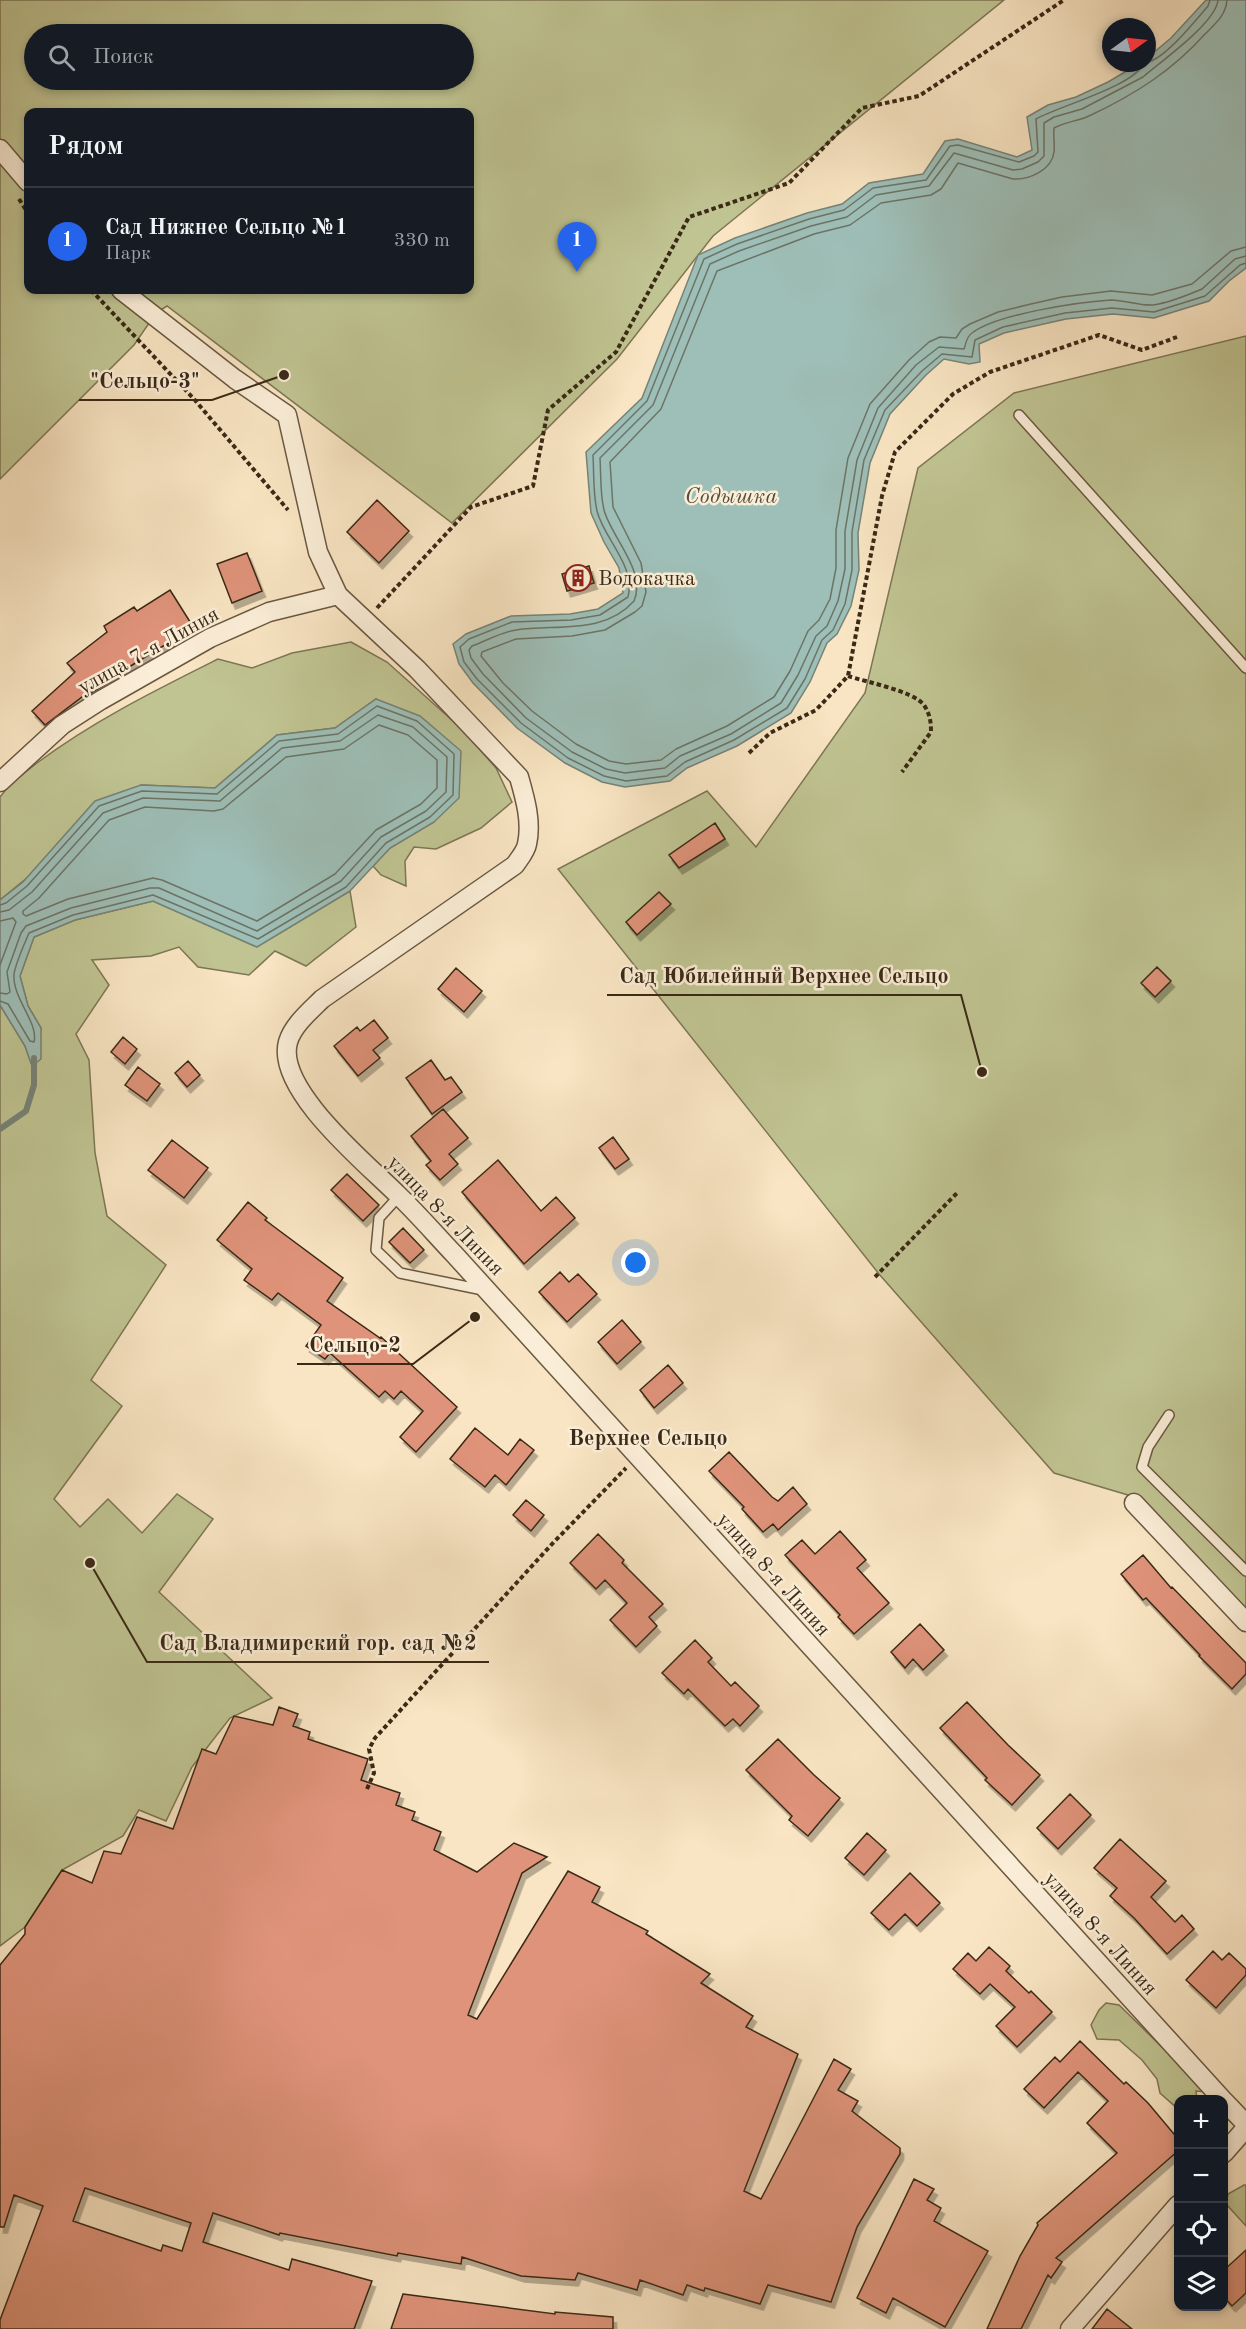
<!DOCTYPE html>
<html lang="ru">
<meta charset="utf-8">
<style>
:root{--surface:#171b24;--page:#242831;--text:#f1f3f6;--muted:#9ea1a6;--line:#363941;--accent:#2563eb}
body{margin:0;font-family:"Old Standard TT",serif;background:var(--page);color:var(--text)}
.controls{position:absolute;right:18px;bottom:18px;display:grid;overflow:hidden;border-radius:12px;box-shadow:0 3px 9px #0003}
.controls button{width:54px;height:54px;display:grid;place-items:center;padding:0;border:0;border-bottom:2px solid var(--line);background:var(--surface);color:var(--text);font:30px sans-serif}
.compass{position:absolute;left:1102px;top:18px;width:54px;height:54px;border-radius:50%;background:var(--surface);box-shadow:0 3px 9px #0003;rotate:75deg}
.you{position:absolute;left:636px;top:1263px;width:21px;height:21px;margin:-15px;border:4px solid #fff;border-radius:50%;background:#1a73e8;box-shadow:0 0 0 9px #1a73e833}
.badge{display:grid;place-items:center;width:39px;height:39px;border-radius:50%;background:var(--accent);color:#fff;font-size:20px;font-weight:700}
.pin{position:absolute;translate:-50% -50px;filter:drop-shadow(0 2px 3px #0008)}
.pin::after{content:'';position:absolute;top:32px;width:21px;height:18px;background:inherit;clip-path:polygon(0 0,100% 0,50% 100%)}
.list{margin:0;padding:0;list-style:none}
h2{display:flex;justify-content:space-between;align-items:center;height:78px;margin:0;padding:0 24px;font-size:26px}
h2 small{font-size:20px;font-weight:400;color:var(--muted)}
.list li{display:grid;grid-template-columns:39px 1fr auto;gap:18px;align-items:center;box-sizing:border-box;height:108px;padding:0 24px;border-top:2px solid var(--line)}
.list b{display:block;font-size:22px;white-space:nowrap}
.list p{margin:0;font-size:20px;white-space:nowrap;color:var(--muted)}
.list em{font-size:20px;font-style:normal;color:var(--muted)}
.icon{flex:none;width:33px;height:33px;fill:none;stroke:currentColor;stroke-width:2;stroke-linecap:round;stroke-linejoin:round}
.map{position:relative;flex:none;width:1246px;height:2329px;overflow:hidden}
.search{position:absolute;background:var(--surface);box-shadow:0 3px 9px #0003;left:24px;top:24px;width:450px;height:66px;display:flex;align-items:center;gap:15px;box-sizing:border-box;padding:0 21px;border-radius:33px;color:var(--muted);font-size:22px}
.panel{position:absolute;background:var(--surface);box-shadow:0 3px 9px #0003;left:24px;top:108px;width:450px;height:186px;border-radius:12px}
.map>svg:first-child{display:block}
</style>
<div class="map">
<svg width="1246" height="2329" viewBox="0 0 1246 2329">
<defs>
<filter id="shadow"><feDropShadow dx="3.5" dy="6" stdDeviation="0" flood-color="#0004"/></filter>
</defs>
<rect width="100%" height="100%" fill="#f9e5c3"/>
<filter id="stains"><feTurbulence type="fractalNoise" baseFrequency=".00333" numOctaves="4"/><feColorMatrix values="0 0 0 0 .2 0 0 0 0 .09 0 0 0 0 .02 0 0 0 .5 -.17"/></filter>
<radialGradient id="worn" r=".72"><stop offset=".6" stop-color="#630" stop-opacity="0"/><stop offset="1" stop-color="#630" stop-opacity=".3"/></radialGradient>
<path fill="#c0c492" stroke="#7d7654" stroke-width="1.5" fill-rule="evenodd" d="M0,0H1004L713,236L617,359L452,523L167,306L156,313L134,345L0,479ZM34,34H464V80H34ZM28,112H470V290H28Z
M1246,336V1614L1138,1498L1054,1473L879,1274L558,869L707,791L756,847L865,693L918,468L1014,393Z
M351,642L387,662L463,730L496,768L512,802L481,828L436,849L414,847L405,861L406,886L381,875L373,866L390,848L434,822L376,699L335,728L277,735L215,788L141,785L0,900V797C10,783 23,774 37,763C93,721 156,690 218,659L252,668L292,653Z
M350,891L356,927L306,966L275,951L249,975L198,967L179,947L151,956L92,960L109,985L76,1034L89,1060L95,1153L107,1216L166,1265L91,1380L122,1406L54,1499L80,1527L108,1499L142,1533L177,1494L213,1519L159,1592L272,1698L230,1718L192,1767L166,1821L139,1810L123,1836L62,1870L25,1927L0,1946V1005L25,1046L32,1065L41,1028L28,1006L20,976L34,937L75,920L153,901L257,947Z
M1106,2003L1119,2005L1208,2092L1196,2091L1197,2099L1178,2100V2109L1160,2093L1157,2079L1142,2060L1119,2040L1097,2039L1091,2025L1099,2010Z
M1244,2185H1246V2226L1226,2204L1228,2194Z"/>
<path fill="#9ebfb8" stroke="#768377" stroke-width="1.5" d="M1206,0H1246V268L1229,281L1209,301L1154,318L1113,314L1066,319L1004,333L979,344L980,362L969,364L944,359L926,375L890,414L870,463L858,533L859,570L851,606L837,634L827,643L810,682L791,713L737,746L687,768L670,781L625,787L602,782L565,763L517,728L473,683L459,664L453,644L466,634L511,616L570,614L598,609L623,593L619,568L604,542L591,513L586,452L642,398L698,255L735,238L807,213L842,204L869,183L923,174L945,141L958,139L1017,157L1032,150L1027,117L1048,105L1076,97L1108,82L1140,63H1147V58L1171,38Z
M376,699L420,716L461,751L459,798L434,822L390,848L350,891L257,947L153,901L75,920L34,937L20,976L28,1006L41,1028V1059L32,1066L25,1046L0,1005V900L23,882L95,801L141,785L215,788L277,735L335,728Z"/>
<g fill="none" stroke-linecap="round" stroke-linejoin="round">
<path stroke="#6c7466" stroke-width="1.5" d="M1218,0C1216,23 1160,62 1143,77L1082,109L1054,117L1044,123V156L1038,162L1022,169L1013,170L954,153L929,186L876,195L847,217L811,226L739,251L710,264L653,405L600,458C601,474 600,494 604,510C611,537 647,571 634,601C604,635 556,624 516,630C501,632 486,641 472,646L469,650L471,658L483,674L526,718L572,752L606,769L625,773L665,768L680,756L731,734L781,703L798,675L816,636L827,626L838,601L845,569V531L857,460L878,408L916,365L939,347L964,349C966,344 966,337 972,333C997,314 1079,302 1111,300C1125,300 1139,306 1153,305C1168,303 1188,295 1202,289L1235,259L1246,256
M1227,0C1226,15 1215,24 1205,34C1172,71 1134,95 1089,116C1078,121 1065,122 1054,128C1053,135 1055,144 1054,152C1052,170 1029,180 1013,179L958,163L941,189L931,195L881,203L850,225L814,234L717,271L661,409L610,462L613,507L641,563L646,592L642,606L635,612L605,630L572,636L516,639L482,652L481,656L503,683L532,711L576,744L609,761L626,764L661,760L676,749L727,726L774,697L790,671L808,631L819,620L830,599L836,568V530L848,458L870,404L909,360L929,342L940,337L956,338L962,329L970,324L998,312L1031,304L1062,297L1111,291L1152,295L1192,284L1231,251L1246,247
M1147,62C1164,60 1196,20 1208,6L1210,0
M1143,63C1138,85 1056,107 1036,119L1038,152L1034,156L1019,162L958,145L950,146L926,180L873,188L844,210L809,219L737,244L704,259L647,401L593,455C594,473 593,494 597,511C604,539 636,566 628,597L600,615L571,620L512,622L469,639L460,647L464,662L477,679L521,723L568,758L604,776L626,781L667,776L685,762L734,740L787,708L805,679L822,640L833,630L845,604L852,570V532L864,460L885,410L922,371L942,354L972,357L975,340L1003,327L1065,313L1112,308L1154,312L1205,296L1240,265L1246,263
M379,725L408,735L437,760V788L421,804L376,830L335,874L257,921L162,880L153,878L68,899L26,916L23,914V911L39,898L109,820L145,807L214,811L223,809L286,757L344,749Z
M0,905L6,903L27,886L99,806L142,791L217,794L279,741L338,734L377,706L417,721L454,754L453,795L430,817L386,843L346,887L258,939L153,895L73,915L29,933C24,945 16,962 14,974C12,998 39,1023 34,1042L30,1041L8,1004L0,1001
M0,912L9,910L32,892L103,813L143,798L220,801L282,748L340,741L378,715L413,727L447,757L446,792L426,811L381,837L341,881L257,931L159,888H150L71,908L26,926L21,933L7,972L10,992L7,994L0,993
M0,921L13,918L16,922L0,965"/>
<path stroke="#768377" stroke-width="6" d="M0,1129L26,1111L34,1085V1058"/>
</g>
<path fill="#df937a" stroke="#3a2915" stroke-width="1.5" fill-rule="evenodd" filter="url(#shadow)" d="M377,500L409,531L379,563L347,532Z
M247,553L262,591L232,603L217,564Z
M589,566L594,583L567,591L562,574Z
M170,590L197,633L179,643L176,638L116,675L117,676L111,681L91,693L90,691L45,725L32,711L75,672L67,663L107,632L104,626L134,607L137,611Z
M715,823L725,839L679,868L669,855Z
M659,892L671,904L637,935L626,922Z
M1157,967L1171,981L1155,997L1141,983Z
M456,968L482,991L464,1012L438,989Z
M374,1020L388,1038L373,1050L380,1058L358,1076L334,1046L357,1027L360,1031Z
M123,1037L137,1049L125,1064L111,1052Z
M431,1060L445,1080L451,1077L462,1092L432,1114L406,1078Z
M188,1061L200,1075L187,1087L175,1073Z
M138,1067L160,1084L147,1101L125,1085Z
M443,1109L468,1138L449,1154L458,1164L440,1180L426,1165L431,1161L411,1136Z
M613,1137L629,1159L615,1169L599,1148Z
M172,1140L208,1168L184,1198L148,1170Z
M498,1160L541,1211L556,1197L575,1218L524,1264L462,1192Z
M347,1174L379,1205L363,1221L331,1190Z
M248,1202L267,1218L265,1220L343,1278L327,1301L380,1338L381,1337L457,1407L416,1452L400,1437L423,1411L401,1391L394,1399L385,1391L379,1397L330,1353L325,1359L306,1346L321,1325L278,1293L272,1300L244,1280L252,1269L217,1240Z
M403,1228L424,1250L410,1263L389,1242Z
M560,1272L569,1282L578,1274L597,1294L567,1322L539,1292Z
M622,1320L641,1342L617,1364L598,1342Z
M668,1365L683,1383L654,1408L640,1390Z
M475,1428L508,1455L520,1439L534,1450L506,1485L495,1475L485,1487L450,1459Z
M729,1452L772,1497L778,1501L793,1487L807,1504L778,1530L773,1524L763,1532L742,1509L744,1507L709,1471Z
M526,1500L544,1515L531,1531L513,1515Z
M840,1531L866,1560L857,1568L889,1603L854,1634L838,1617L840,1615L785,1555L802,1540L815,1554Z
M598,1534L624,1560L622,1563L663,1604L649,1617L657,1626L636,1647L610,1620L627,1603L605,1580L596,1589L570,1563Z
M1143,1555L1171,1588L1172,1587L1246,1663V1674L1232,1689L1199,1656L1200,1655L1146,1598L1143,1600L1121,1574Z
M920,1624L944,1650L923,1670L913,1659L905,1668L891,1652Z
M695,1640L712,1658L708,1662L731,1686L735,1682L759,1706L740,1726L733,1719L725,1726L688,1689L684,1694L662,1673Z
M967,1702L1008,1745L1040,1775L1012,1805L985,1780L987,1778L940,1728Z
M279,1707L298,1714L293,1726L310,1732L308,1739L368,1759L361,1780L400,1793L396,1805L415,1812L412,1820L441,1832L434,1850L477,1872L514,1843L547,1857L522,1873L468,2015L477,2019L568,1871L600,1887L592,1902L648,1931L646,1934L710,1974L701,1983L753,2016L746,2027L798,2054L744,2191L761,2199L834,2059L851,2069L838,2090L858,2101L852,2111L900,2148V2154L857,2227L831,2302L768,2285L760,2304L705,2288L704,2291L687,2285L683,2295L640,2280L637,2290L578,2273L575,2280L521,2276L462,2257L461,2264L398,2253L397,2256L280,2233L279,2235L213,2213L203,2242L289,2270L292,2259L372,2281L354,2329H0V2320L43,2206L14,2195L4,2227H0V1965L25,1934V1927L62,1870L92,1883L104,1851L121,1854L137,1817L173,1829L202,1749L216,1754L234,1716L273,1725ZM85,2188L191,2223L182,2251L163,2245L161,2251L73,2221Z
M778,1739L814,1775L840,1798L808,1836L789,1820L792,1816L746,1770Z
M1070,1794L1091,1815L1058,1849L1037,1828Z
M867,1833L886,1850L864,1875L845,1858Z
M1120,1839L1166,1881L1151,1897L1175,1922L1182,1915L1194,1929L1167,1954L1134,1918L1110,1896L1117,1888L1094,1868Z
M910,1873L940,1903L917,1926L905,1914L889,1930L871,1913Z
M989,1947L1010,1966L1006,1971L1029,1993L1031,1991L1052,2012L1017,2047L996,2026L1015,2007L990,1984L980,1994L953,1969L968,1953L976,1961Z
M1213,1951L1222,1960L1229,1953L1246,1969V1975L1216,2008L1186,1980Z
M1080,2041L1124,2084L1126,2082L1148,2103L1179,2140V2150L1056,2258L1062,2262L1051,2278L1048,2275L1021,2329H987L1020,2256L1038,2225L1037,2223L1117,2153L1087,2123L1108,2101L1078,2072L1044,2108L1024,2089L1055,2057L1060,2062Z
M914,2179L934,2189L927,2200L941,2208L934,2221L988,2251L945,2327L893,2298L886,2313L857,2298Z
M1246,2250V2293L1232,2306L1224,2297V2270Z
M403,2294L555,2314V2312L613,2317V2329H391Z
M1107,2309L1132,2329H1092Z"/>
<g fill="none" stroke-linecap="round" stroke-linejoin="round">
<defs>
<path id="service" d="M1019,415L1246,668
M399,1196L379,1218L376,1250L400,1273L483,1290
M1169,1415L1148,1447L1142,1467L1246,1571"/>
<path id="minor" d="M0,149L28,182
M121,290L235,379L287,415L318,552L338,595L417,669L519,777C525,798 532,822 527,844C526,851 519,859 515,865L322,999C310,1011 293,1025 288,1042C275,1089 367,1164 397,1194C417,1213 435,1234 454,1254L1223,2100
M0,782L62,725L101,700L210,638L269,612L338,595
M1134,1503L1246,1622
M1224,2101L1246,2124
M1224,2153L1246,2128
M1070,2329L1178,2205"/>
</defs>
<use href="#service" stroke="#6a5840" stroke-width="12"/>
<use href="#minor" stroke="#6a5840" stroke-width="21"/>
<path stroke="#3a2915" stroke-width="4" stroke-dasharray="4.5 3" stroke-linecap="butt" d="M19,199L28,213
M91,290L194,399L288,510
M377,608L471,507L533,486L548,410L616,352L689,217L789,183L862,108L919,96L1064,0
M848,676C866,682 913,691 924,705C930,714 931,722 931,732L902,772
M749,753L770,733L816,710L848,676L882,496L895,452L953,394L990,372L1099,335L1142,350L1177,337
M875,1277L958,1192
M367,1789L374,1773L369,1749L375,1738L552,1544L626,1468"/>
<use href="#service" stroke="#fbeed8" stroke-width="9"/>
<use href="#minor" stroke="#fbeed8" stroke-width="18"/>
</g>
<defs>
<symbol id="building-ring" viewBox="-11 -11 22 22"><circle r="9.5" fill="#fbeed8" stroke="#8f2418" stroke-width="1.5"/><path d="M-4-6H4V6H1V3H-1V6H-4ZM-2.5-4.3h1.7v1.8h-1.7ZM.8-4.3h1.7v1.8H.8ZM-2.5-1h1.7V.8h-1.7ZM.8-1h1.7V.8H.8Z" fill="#8f2418"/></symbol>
</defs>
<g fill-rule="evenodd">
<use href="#building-ring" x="563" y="563" width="30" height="30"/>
</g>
<g text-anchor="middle" stroke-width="5" stroke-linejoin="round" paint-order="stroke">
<g font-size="21" fill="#3a2915" stroke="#fbeed8" text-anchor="start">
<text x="598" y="585">Водокачка</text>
</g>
<g font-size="21" fill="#3a2915" stroke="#fbeed8">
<text transform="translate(148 650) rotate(-29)" y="7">улица 7-я Линия</text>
<text transform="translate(446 1215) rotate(46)" y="7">улица 8-я Линия</text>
<text transform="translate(774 1574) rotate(48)" y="7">улица 8-я Линия</text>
<text transform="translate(1101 1933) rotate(48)" y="7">улица 8-я Линия</text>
</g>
<g font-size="22" font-style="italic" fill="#534e3e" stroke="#fbeed8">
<text x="731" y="503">Содышка</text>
</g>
<g font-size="22" font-weight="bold" fill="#3a2915" stroke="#fbeed8">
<text x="648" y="1445">Верхнее Сельцо</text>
</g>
</g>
<path fill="none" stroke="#3a2915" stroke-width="2" d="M284 375L212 400H79M982 1072L961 995H607M475 1317L413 1364H297M90 1563L147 1662H489"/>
<g fill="#3a2915" stroke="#fbeed8" stroke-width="2">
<circle cx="284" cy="375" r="6"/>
<circle cx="982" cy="1072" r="6"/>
<circle cx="475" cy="1317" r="6"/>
<circle cx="90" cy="1563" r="6"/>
</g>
<g font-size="22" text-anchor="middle" font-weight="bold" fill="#3a2915" stroke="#fbeed8" stroke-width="5" stroke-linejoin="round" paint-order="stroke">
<text x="145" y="388">"Сельцо-3"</text>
<text x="784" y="983">Сад Юбилейный Верхнее Сельцо</text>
<text x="355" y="1352">Сельцо-2</text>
<text x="318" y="1650">Сад Владимирский гор. сад №2</text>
</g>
<rect width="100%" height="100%" filter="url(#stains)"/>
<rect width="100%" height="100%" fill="url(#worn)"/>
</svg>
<div class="controls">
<button>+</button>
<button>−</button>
<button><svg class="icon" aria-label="locate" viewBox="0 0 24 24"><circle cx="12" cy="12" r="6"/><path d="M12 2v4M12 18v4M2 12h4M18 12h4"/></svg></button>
<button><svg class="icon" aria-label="layers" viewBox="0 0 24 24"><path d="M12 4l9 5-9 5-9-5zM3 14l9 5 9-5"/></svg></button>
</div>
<svg class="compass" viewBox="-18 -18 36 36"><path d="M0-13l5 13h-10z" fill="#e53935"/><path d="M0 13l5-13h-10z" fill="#9ea1a6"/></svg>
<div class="you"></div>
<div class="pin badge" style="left:577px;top:272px">1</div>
<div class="search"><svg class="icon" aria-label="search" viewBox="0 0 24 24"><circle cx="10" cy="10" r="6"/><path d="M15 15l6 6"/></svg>Поиск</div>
<section class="panel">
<h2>Рядом<small></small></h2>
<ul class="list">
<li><span class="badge">1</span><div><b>Сад Нижнее Сельцо №1</b><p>Парк</p></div><em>330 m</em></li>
</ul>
</section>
</div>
